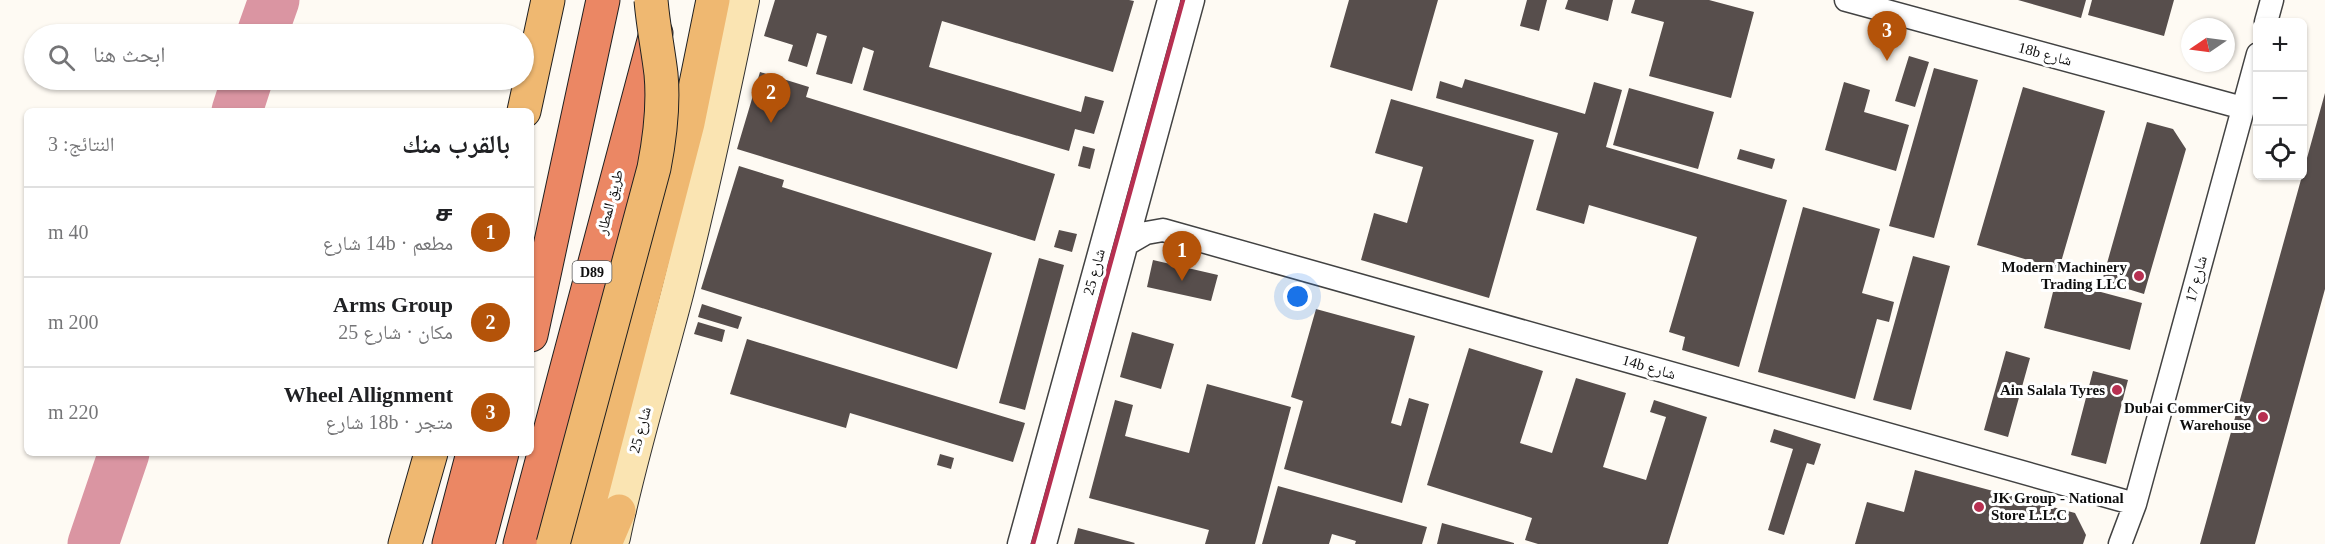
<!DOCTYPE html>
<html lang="ar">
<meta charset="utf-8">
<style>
:root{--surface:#fff;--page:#f6f6f6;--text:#202124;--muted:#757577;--line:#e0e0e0;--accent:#b45309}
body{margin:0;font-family:"Times New Roman","Noto Naskh Arabic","Noto Sans Tamil",serif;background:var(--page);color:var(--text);direction:rtl}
.controls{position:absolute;right:18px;top:18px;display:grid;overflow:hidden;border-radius:9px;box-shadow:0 2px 4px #0004}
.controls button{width:54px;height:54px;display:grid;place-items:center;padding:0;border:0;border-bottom:2px solid var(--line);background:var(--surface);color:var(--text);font:30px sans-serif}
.compass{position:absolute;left:2181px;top:18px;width:54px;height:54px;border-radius:50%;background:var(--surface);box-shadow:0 2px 4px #0004;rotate:257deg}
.you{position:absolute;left:1298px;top:297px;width:21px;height:21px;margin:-15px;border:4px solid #fff;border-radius:50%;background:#1a73e8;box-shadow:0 0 0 9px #1a73e833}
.badge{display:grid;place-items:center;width:39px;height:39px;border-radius:50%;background:var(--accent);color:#fff;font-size:20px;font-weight:700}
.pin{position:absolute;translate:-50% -50px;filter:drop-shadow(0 2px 3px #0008)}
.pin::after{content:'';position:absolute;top:32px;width:21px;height:18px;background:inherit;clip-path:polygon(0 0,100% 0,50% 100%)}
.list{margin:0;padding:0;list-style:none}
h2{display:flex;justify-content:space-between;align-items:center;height:78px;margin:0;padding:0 24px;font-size:26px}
h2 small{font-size:20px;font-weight:400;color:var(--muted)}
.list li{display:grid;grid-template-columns:39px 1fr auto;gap:18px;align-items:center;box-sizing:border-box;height:90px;padding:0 24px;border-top:2px solid var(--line)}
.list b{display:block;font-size:22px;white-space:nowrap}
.list p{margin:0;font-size:20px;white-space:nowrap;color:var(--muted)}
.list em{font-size:20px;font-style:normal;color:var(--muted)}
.icon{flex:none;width:33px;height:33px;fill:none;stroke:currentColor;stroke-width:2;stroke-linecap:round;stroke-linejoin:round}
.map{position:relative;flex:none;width:2325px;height:544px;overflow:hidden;direction:ltr}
.search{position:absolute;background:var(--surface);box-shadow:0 2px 4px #0004;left:24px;top:24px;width:510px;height:66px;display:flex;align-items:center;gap:15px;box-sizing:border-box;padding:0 21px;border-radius:33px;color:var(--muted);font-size:22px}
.panel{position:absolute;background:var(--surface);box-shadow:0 2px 4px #0004;left:24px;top:108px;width:510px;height:348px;border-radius:9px;direction:rtl}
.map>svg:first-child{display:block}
</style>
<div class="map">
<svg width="2325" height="544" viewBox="0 0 2325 544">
<rect width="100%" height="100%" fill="#fefaf3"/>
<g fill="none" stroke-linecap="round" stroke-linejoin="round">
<path stroke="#da95a2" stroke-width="51" d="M262,34L274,0
M237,111L247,80
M93,544L124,453"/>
</g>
<path fill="#574e4c" d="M775,0H1129L1134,1L1113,72L942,21L929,67L1081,112L1085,96L1104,101L1094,134L1075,129L1069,151L863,90L874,51L863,47L852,84L816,74L827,36L817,33L807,67L788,61L793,45L764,36Z
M1349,0H1438L1412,91L1330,67Z
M1527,0H1547L1539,31L1520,26Z
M1568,0H1613L1608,21L1565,9Z
M1635,0H1709L1754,12L1731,98L1649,76L1664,22L1631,13Z
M2018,0H2086L2081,18Z
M2092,0H2174L2164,36L2088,15Z
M1909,56L1929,62L1915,107L1895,101Z
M1934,68L1978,80L1934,238L1889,226Z
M760,72L809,87L806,97L1055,174L1035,241L737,149Z
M1465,79L1585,114L1594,82L1622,90L1606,147L1787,200L1739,367L1682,350L1685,337L1669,332L1697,237L1589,205L1584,224L1536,210L1558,133L1436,98L1440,81L1462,88Z
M1844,82L1870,90L1864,112L1909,125L1896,171L1825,150Z
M2023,87L2105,111L2059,269L1977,245Z
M1629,88L1714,112L1698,169L1613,145Z
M2325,93V289L2255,544H2200Z
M1391,99L1534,140L1489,298L1361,260L1374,213L1407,223L1423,167L1375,153Z
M2147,122L2173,129L2186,149L2144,294L2102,281Z
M1083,146L1095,149L1090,169L1078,166Z
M1740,149L1775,159L1772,169L1737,159Z
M739,166L784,180L782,187L992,253L957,369L701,289Z
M1803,207L1880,229L1862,293L1894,302L1889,322L1877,319L1855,399L1758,372Z
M1059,230L1077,234L1072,252L1054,247Z
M1913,256L1950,266L1911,410L1873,400Z
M1039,258L1064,265L1025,410L999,403Z
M1153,260L1218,275L1211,301L1147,287Z
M2056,280L2142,303L2130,350L2044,328Z
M702,304L742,317L738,329L698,317Z
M1316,309L1415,336L1391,423L1401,426L1409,398L1429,404L1402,503L1284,469L1303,401L1291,397Z
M698,322L725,330L722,342L694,334Z
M1132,332L1174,344L1161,389L1120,377Z
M747,339L1025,423L1013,462L850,413L846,428L730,394Z
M1469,348L1543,371L1520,443L1552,453L1576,378L1626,393L1603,467L1646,480L1666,417L1650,412L1654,400L1707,417L1668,544H1538L1525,540L1532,518L1427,485Z
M2006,351L2030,358L2008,437L1984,430Z
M2093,371L2128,380L2106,464L2071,455Z
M1207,384L1291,407L1255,544H1205L1209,530L1089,498L1115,400L1133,405L1125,436L1189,453Z
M1774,429L1821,444L1814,465L1807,463L1784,535L1768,530L1793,449L1770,442Z
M940,454L954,458L951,469L937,465Z
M1915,470L2075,513L2086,535L2083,544H1855L1867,502L1904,512Z
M1278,486L1427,527L1422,544H1355L1356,541L1332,534L1329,544H1262Z
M1442,523L1514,543V544H1437Z
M1078,528L1135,543L1134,544H1074Z"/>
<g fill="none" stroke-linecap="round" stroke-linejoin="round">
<defs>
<path id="street" d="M1846,0L2243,108
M2266,22L2272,0
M1127,244L1146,233L1163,230L2135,504
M1019,544L1169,0
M1045,544L1193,0
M2120,544L2135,504L2258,54"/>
<path id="secondary" d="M614,537C631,454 657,372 678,290C702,194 723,97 743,0"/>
<path id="primary" d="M524,111L548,0
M405,544L431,453
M579,544L688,123L713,0
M605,544L619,511"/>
<path id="highway" d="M531,335L603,0
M449,544L473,453
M478,544L502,453
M520,544L656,33"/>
</defs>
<use href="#street" stroke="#424242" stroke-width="25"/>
<use href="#secondary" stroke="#313131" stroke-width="34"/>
<use href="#primary" stroke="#202020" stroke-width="35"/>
<use href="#highway" stroke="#202020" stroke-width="35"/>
<use href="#street" stroke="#fff" stroke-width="22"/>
<use href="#secondary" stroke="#fae4b2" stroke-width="32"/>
<use href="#primary" stroke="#efb871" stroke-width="33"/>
<use href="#highway" stroke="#eb8764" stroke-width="33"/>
<path stroke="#b73051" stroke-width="4.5" d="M1033,544L1183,0"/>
<defs>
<path id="primary-bridge" d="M553,544L654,168C660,137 664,106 661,74C658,49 653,25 651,0"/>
</defs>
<use href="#primary-bridge" stroke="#202020" stroke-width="35" stroke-linecap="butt"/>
<use href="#primary-bridge" stroke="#efb871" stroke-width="33"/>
</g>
<g fill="#b73051" stroke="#fff" stroke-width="2">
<circle cx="2139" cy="276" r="6"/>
<circle cx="2117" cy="390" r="6"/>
<circle cx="2263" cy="417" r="6"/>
<circle cx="1979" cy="507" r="6"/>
</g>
<g text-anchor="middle" stroke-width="6" stroke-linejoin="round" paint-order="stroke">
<rect fill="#fff" stroke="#575757" stroke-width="1.5" x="572.5" y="261" width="39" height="22" rx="4.5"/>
<g font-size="14" font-weight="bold" fill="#0f0f0f">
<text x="592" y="277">D89</text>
</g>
<g font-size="15" fill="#0f0f0f" stroke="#fff">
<text transform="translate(2045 54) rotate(15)" y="5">18b شارع</text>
<text transform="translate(610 202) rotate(-75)" y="5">طريق المطار</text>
<text transform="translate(1094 272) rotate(-75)" y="5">شارع 25</text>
<text transform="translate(2196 279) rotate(-75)" y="5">شارع 17</text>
<text transform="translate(1649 367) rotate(16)" y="5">14b شارع</text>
<text transform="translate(640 430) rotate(-75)" y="5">شارع 25</text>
</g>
<g font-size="15" font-weight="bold" fill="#0f0f0f" stroke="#fff" text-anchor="end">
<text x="2127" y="272">Modern Machinery<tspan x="2127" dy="17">Trading LLC</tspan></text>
<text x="2105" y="395">Ain Salala Tyres</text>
<text x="2251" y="413">Dubai CommerCity<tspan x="2251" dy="17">Warehouse</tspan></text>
<text x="1991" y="503" text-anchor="start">JK Group - National<tspan x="1991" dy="17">Store L.L.C</tspan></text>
</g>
</g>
</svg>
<div class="controls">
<button>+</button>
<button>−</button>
<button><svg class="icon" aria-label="locate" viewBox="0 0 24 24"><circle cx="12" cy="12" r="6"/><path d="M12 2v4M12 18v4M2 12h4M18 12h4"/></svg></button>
</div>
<svg class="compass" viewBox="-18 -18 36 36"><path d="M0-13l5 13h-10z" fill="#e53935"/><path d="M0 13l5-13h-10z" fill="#757577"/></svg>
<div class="you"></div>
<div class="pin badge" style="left:1182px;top:281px">1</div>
<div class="pin badge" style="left:771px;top:123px">2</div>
<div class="pin badge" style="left:1887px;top:61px">3</div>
<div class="search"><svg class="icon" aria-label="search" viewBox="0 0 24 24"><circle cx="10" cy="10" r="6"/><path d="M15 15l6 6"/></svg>ابحث هنا</div>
<section class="panel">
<h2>بالقرب منك<small>النتائج: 3</small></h2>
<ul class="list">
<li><span class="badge">1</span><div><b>ச</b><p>مطعم · 14b شارع</p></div><em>40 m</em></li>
<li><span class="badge">2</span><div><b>Arms Group</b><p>مكان · شارع 25</p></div><em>200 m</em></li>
<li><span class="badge">3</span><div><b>Wheel Allignment</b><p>متجر · 18b شارع</p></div><em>220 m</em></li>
</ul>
</section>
</div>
